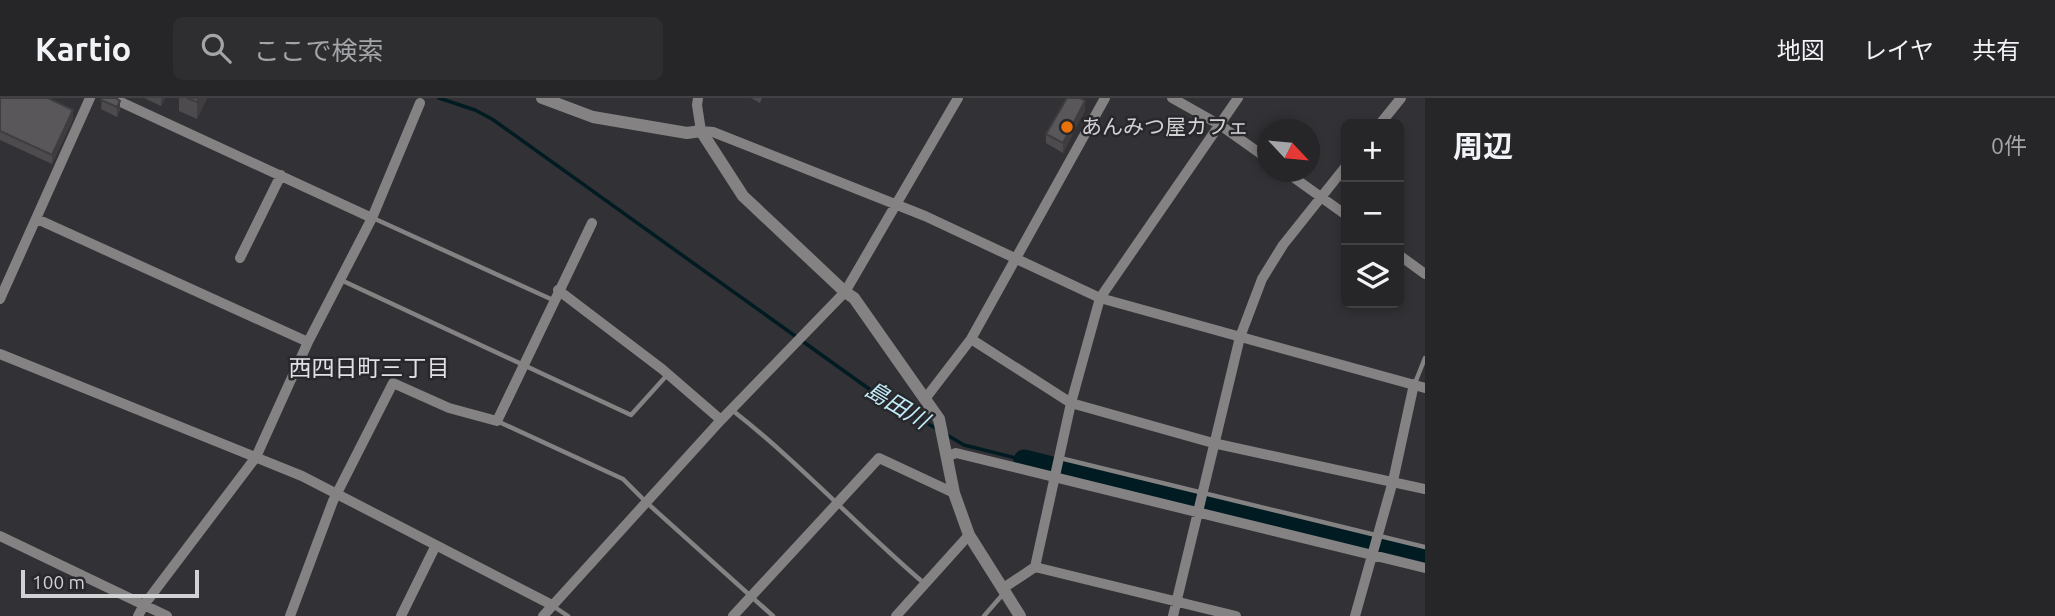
<!DOCTYPE html>
<html lang="ja">
<meta charset="utf-8">
<style>
:root{--surface:#262528;--page:#2e2d30;--text:#f1f3f6;--muted:#a4a5a8;--line:#424245}
body{margin:0;font-family:Ubuntu,"Noto Sans JP",sans-serif;background:var(--page);color:var(--text)}
.controls{position:absolute;right:21px;top:21px;display:grid;overflow:hidden;border-radius:10px;box-shadow:0 4px 10px #0003}
.controls button{width:63px;height:63px;display:grid;place-items:center;padding:0;border:0;border-bottom:2px solid var(--line);background:var(--surface);color:var(--text);font:35px sans-serif}
.compass{position:absolute;left:1257px;top:21px;width:63px;height:63px;border-radius:50%;background:var(--surface);box-shadow:0 4px 10px #0003;rotate:116deg}
.scale{position:absolute;left:21px;bottom:18px;width:178px;box-sizing:border-box;padding-left:7px;border:4px solid #d2d1d3;border-top:0;font-size:19px;line-height:24px;white-space:nowrap;color:#d2d1d3;-webkit-text-stroke:5px #28272b;paint-order:stroke}
.list{margin:0;padding:0;list-style:none}
h2{display:flex;justify-content:space-between;align-items:center;height:91px;margin:0;padding:0 28px;font-size:30px}
h2 small{font-size:23px;font-weight:400;color:var(--muted)}
.icon{flex:none;width:38px;height:38px;fill:none;stroke:currentColor;stroke-width:2;stroke-linecap:round;stroke-linejoin:round}
.map{position:relative;flex:none;width:1425px;height:518px;overflow:hidden}
header{display:flex;align-items:center;gap:42px;box-sizing:border-box;height:98px;padding:0 35px;background:var(--surface);border-bottom:2px solid var(--line)}
header strong{font-size:33px}
nav{display:flex;gap:38px;margin-inline-start:auto;font-size:24px}
.search{width:490px;height:63px;background:var(--page);display:flex;align-items:center;gap:18px;box-sizing:border-box;padding:0 24px;border-radius:10px;color:var(--muted);font-size:26px}
main{display:flex}
aside{flex:1;background:var(--surface)}
.map>svg:first-child{display:block}
</style>
<header>
<strong>Kartio</strong>
<div class="search"><svg class="icon" aria-label="search" viewBox="0 0 24 24"><circle cx="10" cy="10" r="6"/><path d="M15 15l6 6"/></svg>ここで検索</div>
<nav><a>地図</a><a>レイヤ</a><a>共有</a></nav>
</header>
<main>
<div class="map">
<svg width="1425" height="518" viewBox="0 0 1425 518">
<rect width="100%" height="100%" fill="#323135"/>
<g fill="none" stroke-linecap="round" stroke-linejoin="round">
<path stroke="#001b21" stroke-width="3.5" d="M439,0L475,12L492,21L872,293L937,331
M947,337L964,347L1024,362"/>
<path stroke="#001b21" stroke-width="21" d="M1024,362L1344,442L1425,460"/>
<path stroke="#848282" stroke-width="4.5" d="M373,120L553,202
M341,182L631,317L668,276
M1415,285L1425,260
M732,312C800,365 859,430 925,486
M497,323L623,381L646,404L773,518
M1060,360L1425,449
M553,508L568,518
M984,518L1004,495"/>
<path stroke="#848282" stroke-width="10" d="M112,0L372,120
M698,0L697,7L701,33L713,34L925,118L1100,200L1425,290
M1172,0L1220,27L1268,61
M1380,26L1401,0
M1286,74L1346,117
M37,121L308,244
M1399,157L1425,176
M240,160L281,77
M558,192L662,271L721,322
M0,201L90,0
M971,241L1071,305L1213,345L1425,391
M0,256L302,378L552,507
M925,301L971,241L1105,0
M946,359L956,355L1425,470
M0,438L167,518
M1035,469L1236,518
M1002,491L1035,469L1071,305L1100,200L1238,0
M138,518L144,507L256,359L308,244L372,120L420,5
M290,518L333,403L393,285L449,310L497,323L592,125
M401,518L436,447
M543,518L721,322L845,194L958,0
M733,518L879,360L954,395
M896,518L969,437
M1173,518L1240,239L1262,181L1283,147L1346,68
M1355,518L1393,383L1414,286"/>
<path stroke="#848282" stroke-width="12" d="M542,0L593,19L687,35L701,33L743,98L845,194L854,200L939,321L954,395L969,437L1020,518"/>
</g>
<path fill="#4d4b4d" d="M0,0L73,21L52,66L0,42Z
M102,0L120,12L117,19L101,11Z
M144,0H165L161,8Z
M179,0H207L197,21L179,13Z
M751,0H762L760,5Z
M1085,12L1063,55L1046,45V36Z"/>
<path fill="#3f3d3f" d="M161,0H165L161,8Z
M199,0H207L197,21V4Z
M120,3V12L117,19V9Z
M1085,3V12L1063,55V45Z
M73,12V21L52,66V57Z"/>
<path fill="#5a575a" stroke="#3f3d3f" stroke-width="2" d="M0,0H48L73,12L52,57L0,33Z
M102,0H116L120,3L117,9L101,2Z
M187,0H199L197,4Z
M1067,0H1080L1085,3L1063,45L1046,36Z"/>
<circle fill="#e8710a" stroke="#28272b" stroke-width="2.5" cx="1067" cy="29" r="7"/>
<g text-anchor="middle" stroke-width="5" stroke-linejoin="round" paint-order="stroke">
<g font-size="21" fill="#d2d1d3" stroke="#28272b" text-anchor="start">
<text x="1081" y="36">あんみつ屋カフェ</text>
</g>
<g font-size="23" fill="#e1e0e4" stroke="#28272b">
<text x="369" y="278">西四日町三丁目</text>
</g>
<g font-size="23" font-style="italic" fill="#c0ecf8" stroke="#28272b">
<text transform="translate(897 307) rotate(31)" y="8">島田川</text>
</g>
</g>
</svg>
<div class="controls">
<button>+</button>
<button>−</button>
<button><svg class="icon" aria-label="layers" viewBox="0 0 24 24"><path d="M12 4l9 5-9 5-9-5zM3 14l9 5 9-5"/></svg></button>
</div>
<svg class="compass" viewBox="-18 -18 36 36"><path d="M0-13l5 13h-10z" fill="#e53935"/><path d="M0 13l5-13h-10z" fill="#a4a5a8"/></svg>
<div class="scale">100 m</div>
</div>
<aside>
<h2>周辺<small>0件</small></h2>
<ul class="list">
</ul>
</aside>
</main>
